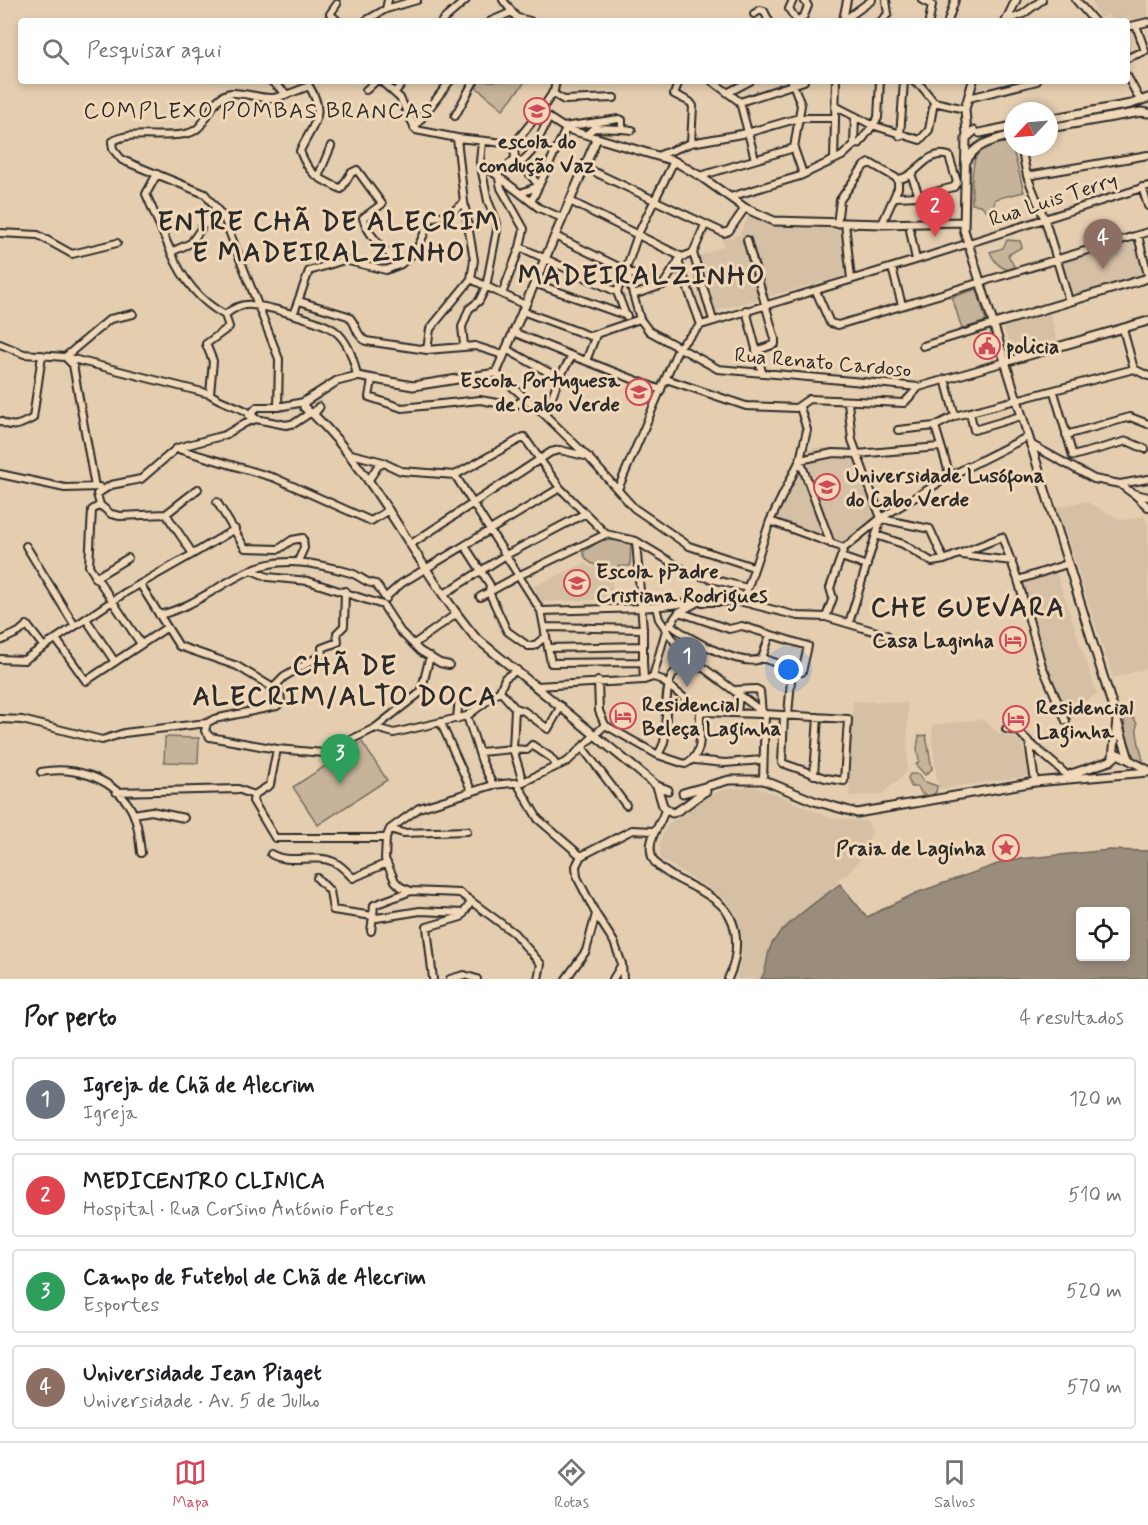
<!DOCTYPE html>
<html lang="pt">
<meta charset="utf-8">
<style>
:root{--surface:#fff;--page:#f2f2f2;--text:#202124;--muted:#757577;--line:#e0e0e0;--accent:#d1495b}
body{margin:0;font-family:Mynerve,sans-serif;background:var(--page);color:var(--text)}
.controls{position:absolute;right:18px;bottom:18px;display:grid;overflow:hidden;border-radius:6px;box-shadow:0 3px 9px #0003}
.controls button{width:54px;height:54px;display:grid;place-items:center;padding:0;border:0;border-bottom:2px solid var(--line);background:var(--surface);color:var(--text);font:30px sans-serif}
.compass{position:absolute;left:1004px;top:102px;width:54px;height:54px;border-radius:50%;background:var(--surface);box-shadow:0 3px 9px #0003;rotate:244deg}
.you{position:absolute;left:789px;top:670px;width:21px;height:21px;margin:-15px;border:4px solid #fff;border-radius:50%;background:#1a73e8;box-shadow:0 0 0 9px #1a73e833}
.badge{display:grid;place-items:center;width:39px;height:39px;border-radius:50%;background:var(--accent);color:#fff;font-size:20px;font-weight:700}
.pin{position:absolute;translate:-50% -50px;filter:drop-shadow(0 2px 3px #0008)}
.pin::after{content:'';position:absolute;top:32px;width:21px;height:18px;background:inherit;clip-path:polygon(0 0,100% 0,50% 100%)}
.list{margin:0;padding:0;list-style:none}
h2{display:flex;justify-content:space-between;align-items:center;height:78px;margin:0;padding:0 24px;font-size:26px}
h2 small{font-size:20px;font-weight:400;color:var(--muted)}
.list li{display:grid;grid-template-columns:39px 1fr auto;gap:18px;align-items:center;box-sizing:border-box;height:84px;margin:0 12px 12px;padding:0 12px;border:2px solid var(--line);border-radius:6px}
.list b{display:block;font-size:22px;white-space:nowrap}
.list p{margin:0;font-size:20px;white-space:nowrap;color:var(--muted)}
.list em{font-size:20px;font-style:normal;color:var(--muted)}
.icon{flex:none;width:33px;height:33px;fill:none;stroke:currentColor;stroke-width:2;stroke-linecap:round;stroke-linejoin:round}
.map{position:relative;flex:none;width:1148px;height:979px;overflow:hidden}
.search{position:absolute;background:var(--surface);box-shadow:0 3px 9px #0003;left:18px;right:18px;top:18px;height:66px;display:flex;align-items:center;gap:15px;box-sizing:border-box;padding:0 21px;border-radius:6px;color:var(--muted);font-size:22px}
.sheet{height:462px;background:var(--surface)}
nav{display:flex;justify-content:space-around;align-items:center;box-sizing:border-box;height:84px;border-top:2px solid var(--line);background:var(--surface);font-size:16px;color:var(--muted)}
nav a{display:grid;justify-items:center;gap:3px}
nav .on{color:var(--accent)}
.map>svg:first-child{display:block}
</style>
<div class="map">
<svg width="1148" height="979" viewBox="0 0 1148 979">
<rect width="100%" height="100%" fill="#e5ceb0"/>
<filter id="ink" filterUnits="userSpaceOnUse"><feTurbulence type="fractalNoise" baseFrequency=".0167" numOctaves="2"/><feDisplacementMap in="SourceGraphic" scale="12" xChannelSelector="R" yChannelSelector="G"/><feConvolveMatrix kernelMatrix="1 2 1 2 8 2 1 2 1" color-interpolation-filters="sRGB"/></filter>
<g filter="url(#ink)">
<path fill="#d5c0a5" d="M1091,0H1148V18L1137,20L1128,17L1112,21L1109,15L1099,18Z
M749,216L770,224L844,230L848,275L710,312L695,258L724,246L722,240L739,235Z
M1135,240L1146,276L1071,297L1061,262Z
M1050,313L1057,341L1013,354L1003,327Z
M813,448H844L852,452L879,518L843,545L773,520L801,456Z
M1085,501L1122,520L1144,516L1148,526V668L1113,678L1057,507Z
M586,563L588,567L610,568L614,599L541,602L537,596L534,586Z
M1056,572L1097,694L1067,712L1047,672L1022,583Z
M853,701L908,703L907,772L881,795L849,796Z
M982,719L999,733L1022,741L1028,776L938,789L932,740L933,725Z
M754,787L779,795L830,818L867,821L872,832L860,860L846,875L836,880L840,884L795,917L770,946L766,971L761,979H736L742,955V939L735,916L724,898L660,858V841L668,824L714,793L727,789Z"/>
<path fill="#c6b399" stroke="#786f62" stroke-width="1.5" d="M480,81H526L503,109L476,87Z
M1011,142L1024,192L995,199L993,211L989,213L981,205L972,204C972,192 970,154 982,148C989,143 1002,144 1011,142Z
M1007,240L1020,241L1022,247L1008,255L1014,266L1010,270C999,268 994,261 990,252L1003,248Z
M977,289L986,321L962,329L952,297Z
M601,540L631,541L630,566C613,566 588,572 583,552Z
M1127,717L1133,718L1137,723C1135,736 1142,752 1144,766L1134,761L1128,746L1124,720Z
M926,735L932,769L925,775L916,765L919,761L917,749L919,736Z
M165,737L199,738L198,763L164,762Z
M362,742L387,780L318,825L293,787Z
M910,774H918L923,781L937,786L936,792L930,797L922,794L918,787H911L908,778Z"/>
<path fill="#9b8d7b" stroke="#6e665b" stroke-width="1.5" fill-rule="evenodd" d="M1109,850L1148,851V979H761C768,968 766,959 770,948C777,928 823,897 840,884L867,917L916,893L1009,860ZM1080,912H1126V956H1080Z"/>
<g fill="none" stroke-linecap="round" stroke-linejoin="round">
<defs>
<path id="minor" d="M503,0L519,21
M793,0L789,9L797,21L804,16L808,6L804,0
M922,0L932,5L929,21
M1076,0L1094,21
M337,4L330,14L338,21
M386,9L388,0
M754,14L760,10L764,11L769,21
M518,18L530,21
M843,20L847,0
M365,21L386,9L417,0
M442,21L466,0
M491,21L512,12
M843,21L872,0
M881,21L888,14L886,0
M948,21L955,0
M1006,21L1023,14L1042,0
M1127,27L1148,22
M1127,58L1145,51L1136,25
M1127,76L1140,100
M271,81L287,94
M381,81L400,98L416,130L457,138L514,144L540,112
M556,81L554,91L540,112L566,129L597,138
M679,81L674,94L690,102L693,106L691,143
M712,81L740,102L755,159
M913,81L922,87L934,102L965,109
M366,90L376,81
M395,92L404,81
M729,92L750,81
M552,93L564,100L614,98
M969,98L1037,81
M740,102L804,81
M835,106L872,125L920,140L929,130L934,102
M455,116L474,81
M563,127L619,119L622,120V129L632,130
M414,128L450,81
M587,134L594,128L622,129
M900,136L904,81
M457,138L464,202L474,260L471,279L502,294
M482,141L480,162L539,208L562,218
M514,144L515,159L521,163L539,186L521,193
M854,145L855,116
M1021,147L1027,176L1045,220L1069,301
M794,148L803,174
M660,155L691,143L747,133L799,118H835
M515,159L498,174L501,188L524,229L520,247L617,292L626,316
M834,160L836,81
M674,161L638,234L626,269L640,319L649,331L718,369L919,387L1005,362
M521,163L533,150L549,118
M584,167L724,233L729,231L745,208
M157,174L146,194L171,252
M911,174L919,196
M700,176L794,148L801,105L792,81
M1027,176L1148,155
M318,177L331,146
M1142,187L1148,206
M730,197L800,176L842,156L854,145L859,144L878,118L880,81
M895,197L919,196L954,187L957,182L949,156C926,148 917,178 898,179
M570,201L682,257L693,253L705,225
M531,202L566,129
M216,207L191,243L171,252C183,280 199,301 225,315C232,309 241,304 251,305C267,306 322,321 335,331C348,341 354,360 357,376
M845,223L851,279
M837,224L840,200L864,166L870,163L898,179V188L882,224
M910,230L916,260
M0,233L38,235L72,254L117,243
M555,236L658,286
M1138,236L1148,275
M747,240L775,339V344L756,351
M520,247L502,294L525,305
M693,253L713,320
M678,261L701,325
M401,264L416,251L432,217L449,215L464,202
M892,268L902,305
M534,283L627,316
M816,291L830,323L838,325L1148,232
M617,292L626,269
M633,295L663,285L680,259
M299,301L348,316C357,323 355,335 366,341L427,350L475,346L503,355
M746,310L762,372
M522,311L590,336L640,319
M1123,329L1134,369
M513,332L572,356
M0,344L24,354L65,357L73,365L95,487
M464,345L462,327L469,309L479,301L486,287L497,230V223L488,201L480,162
M923,346L994,324
M506,349L559,378L545,415
M427,350L430,329L471,279
M65,357L210,394C224,405 245,406 256,419
M65,357L110,319L133,314
M586,361L661,390
M496,373L545,415L589,458L634,508L689,546L753,567
M559,378L572,356L586,361L596,335
M666,379L746,406L796,408L809,399L904,403L919,387
M945,379L955,416
M372,380L369,397L402,408L480,400L514,406L526,398
M1054,392L1073,456L1127,441L1145,449
M210,394L213,361L206,344L229,327L225,315
M848,402L852,440L881,518L849,623
M278,407L279,359L224,218L205,194L122,160L113,149L112,142C129,129 167,140 189,133C209,128 209,96 231,93C245,92 259,99 273,98C285,96 297,91 309,86C327,115 313,124 300,151C309,175 318,178 341,189L351,173L357,170L382,204L363,218C369,238 386,251 401,264L386,270L344,260L309,271L293,315
M970,413L974,430L1021,416
M249,416L257,407H278L304,402
M0,421C13,429 20,425 33,418L42,355
M898,430L935,426
M1066,435L1130,417L1148,424
M1030,444L1094,479L1120,484L1132,493L1148,497
M178,449L275,478L371,521L389,510
M347,453L383,462
M0,474L65,488L99,487
M455,475L541,611L551,663L643,662L644,680
M950,476L935,426L955,416L1134,369L1148,376
M368,481L378,466L384,463L401,471L455,475L524,437L560,488L606,534L520,575L480,597
M1120,484L1148,479
M618,489L679,347L701,325L916,260L1148,186
M1133,493L1148,507
M217,502L245,548L279,549L292,540L303,538L304,548L298,561
M100,505L92,510L89,566L141,644
M166,514L198,489
M882,519L930,529L944,560
M770,521L844,548
M606,534L636,541L689,573L747,588
M876,535L903,544L932,562L944,560L1002,537L1018,580L1042,666L1066,721
M636,541L643,629V662
M411,544L551,452L560,450L589,457
M831,544L800,460L833,453L857,454L939,447
M26,546L75,626
M465,546L490,585L489,592L507,631L528,646H534L546,636
M193,554L235,529
M962,555L1012,561
M841,557L867,566
M251,570C282,555 320,564 351,573C361,576 364,583 376,584L386,599
M95,578L128,558
M1018,580L1067,564
M444,594L506,555L584,514
M386,597L402,583L560,488
M743,602L770,521L800,460L807,430L800,407
M656,607L659,619L681,651L765,714L763,780
M541,611L642,608L690,603
M679,612L729,629L742,626L808,646L802,672L762,658L770,635
M159,615C194,607 219,584 251,570L268,577L308,581L383,605L400,631L420,651L440,663L449,665
M826,617L833,598L830,588L844,548L881,518L950,476L1027,437
M86,619L115,662
M670,624C685,637 744,670 762,658
M546,627L643,629
M56,639L86,681L166,628
M0,641L19,632L27,625L44,647
M414,644L456,614
M548,648L643,646
M0,659L24,660L126,592L193,554L166,514L120,516L111,514L100,505L97,494L111,485L141,479L177,448L225,435L245,423L256,419L286,425L295,423L310,413
M653,677L666,630L679,612L698,602H743L798,616L826,617L887,635
M598,681L599,711L605,725L658,755C660,751 663,746 664,742C670,721 655,655 699,668
M536,686L644,680L653,677L660,679L702,712L762,714L760,691L756,689L734,690
M274,687L284,677L323,654L322,648L338,642L337,633L344,626L345,591
M515,708L524,711L548,729L561,706
M737,713L739,694
M765,714L848,719L844,781L825,778L782,763L784,715
M788,715L792,669
M467,716L482,762L493,785
M0,719L22,720L102,740L124,733L207,723L214,719L277,706L281,702L280,692L237,666L179,646L140,584
M457,719L459,697
M207,723L205,731L210,737L277,749L324,753L375,728L394,733L467,716L500,691L505,678L517,670
M441,723L472,792
M375,728L421,692L430,656
M1006,729L1019,732L1029,742
M582,747L626,805
M277,749L270,785L254,795L253,801L275,838H386
M480,752L513,749L515,708L500,691
M658,755L685,764C705,755 699,734 700,714L702,712
M695,760L725,763L762,760
M41,772C72,766 109,776 128,804C138,818 139,837 141,853
M814,775L818,717
M523,782L513,749L527,750L532,745L550,757L557,766
M1035,782L1029,742L1067,775
M517,783L538,819L581,856
M116,792L238,789L254,795
M665,809C661,827 646,837 652,857C655,866 665,871 672,876C688,885 711,894 724,908C741,927 738,958 728,979
M134,814L151,811L184,818
M390,829L403,833L467,831
M271,854C289,865 314,853 334,862C341,865 348,873 353,878L387,863
M317,878L330,891L333,910L373,916L374,905L411,891
M596,914L614,942L622,964L613,979
M371,931L373,916L377,918L420,911L464,913
M622,965L623,979
M433,979L427,927L461,917L471,902
M450,979L464,975L477,979
M538,979L541,964L514,933L460,893L411,891L401,887L395,881L385,859L386,838L390,829L419,808L493,785L523,782L568,761L605,725
M566,979L586,951L596,914L577,877L576,866L581,856L632,830L653,831"/>
<path id="tertiary" d="M1006,21L1016,0
M1049,119L1131,104L1148,98
M1049,128L1141,112L1148,113
M974,131L966,138L964,230L1129,759
M980,133L1013,126
M967,135L965,109L973,81
M966,162C975,143 994,140 1013,135
M994,324L1148,278
M1005,362L1148,321
M319,407L315,412L310,413L304,407V402L337,381L357,376L413,386L496,373L597,138L674,161L700,176L745,208L774,221L882,224L962,222
M312,413C379,478 416,566 475,637L657,786L668,790
M1113,757L1117,720
M1071,774L1110,761L1118,754L1148,770
M657,786L663,806L672,813C680,812 696,796 706,791
M683,793L729,780H763L814,801L857,813L1035,782L1148,772"/>
</defs>
<use href="#minor" stroke="#2b2b2b" stroke-width="10"/>
<use href="#tertiary" stroke="#2b2b2b" stroke-width="11"/>
<use href="#minor" stroke="#f1d8b8" stroke-width="6"/>
<use href="#tertiary" stroke="#f1d8b8" stroke-width="7"/>
</g>
</g>
<defs>
<symbol id="school-ring" viewBox="-11 -11 22 22"><circle r="9.5" fill="#f1d8b8" stroke="#d1495b" stroke-width="1.5"/><path d="M0-5L7-2L0 1L-7-2ZM-4 1L0 2.5L4 1V4Q0 6-4 4Z" fill="#d1495b"/></symbol>
<symbol id="civic-ring" viewBox="-11 -11 22 22"><circle r="9.5" fill="#f1d8b8" stroke="#d1495b" stroke-width="1.5"/><path d="M-.6-6.5H3V-4.5H.6V-3L4-1V1h2V6H-6V1h2V-1L-.6-3ZM-1.2 2.5V6h2.4V2.5Z" fill="#d1495b"/></symbol>
<symbol id="university-ring" viewBox="-11 -11 22 22"><circle r="9.5" fill="#f1d8b8" stroke="#d1495b" stroke-width="1.5"/><path d="M0-5L7-2L0 1L-7-2ZM-4 1L0 2.5L4 1V4Q0 6-4 4Z" fill="#d1495b"/></symbol>
<symbol id="hotel-ring" viewBox="-11 -11 22 22"><circle r="9.5" fill="#f1d8b8" stroke="#d1495b" stroke-width="1.5"/><path d="M-6-4.5h1.5V1H6V5H4.5V3h-9V5H-6ZM-4 0a1.8 1.8 0 1 1 3.6 0ZM.5 0V-2.5h3Q6-2.5 6 0Z" fill="#d1495b"/></symbol>
<symbol id="sight-ring" viewBox="-11 -11 22 22"><circle r="9.5" fill="#f1d8b8" stroke="#d1495b" stroke-width="1.5"/><path d="M0-6L1.8-2.2L6-1.7L2.9 1.2L3.7 5.4L0 3.3L-3.7 5.4L-2.9 1.2L-6-1.7L-1.8-2.2Z" fill="#d1495b"/></symbol>
</defs>
<g fill-rule="evenodd">
<use href="#school-ring" x="522" y="96" width="30" height="30"/>
<use href="#civic-ring" x="972" y="331" width="30" height="30"/>
<use href="#school-ring" x="624" y="377" width="30" height="30"/>
<use href="#university-ring" x="812" y="472" width="30" height="30"/>
<use href="#university-ring" x="562" y="568" width="30" height="30"/>
<use href="#hotel-ring" x="998" y="625" width="30" height="30"/>
<use href="#hotel-ring" x="608" y="701" width="30" height="30"/>
<use href="#hotel-ring" x="1001" y="704" width="30" height="30"/>
<use href="#sight-ring" x="991" y="833" width="30" height="30"/>
</g>
<g text-anchor="middle" stroke-width="6" stroke-linejoin="round" paint-order="stroke">
<g font-size="21" font-weight="bold" fill="#2b2b2b" stroke="#f1d8b8" text-anchor="start">
<text x="537" y="148" text-anchor="middle">escola do<tspan x="537" dy="24">condução Vaz</tspan></text>
<text x="1006" y="353">policia</text>
<text x="620" y="387" text-anchor="end">Escola Portuguesa<tspan x="620" dy="24">de Cabo Verde</tspan></text>
<text x="846" y="482">Universidade Lusófona<tspan x="846" dy="24">do Cabo Verde</tspan></text>
<text x="596" y="578">Escola pPadre<tspan x="596" dy="24">Cristiana Rodrigues</tspan></text>
<text x="994" y="647" text-anchor="end">Casa Laginha</text>
<text x="642" y="711">Residencial<tspan x="642" dy="24">Beleça Laginha</tspan></text>
<text x="1036" y="714">Residencial<tspan x="1036" dy="24">Laginha</tspan></text>
<text x="986" y="855" text-anchor="end">Praia de Laginha</text>
</g>
<g font-size="21" fill="#2b2b2b" stroke="#f1d8b8">
<text transform="translate(1053 199) rotate(-18)" y="7">Rua Luis Terry</text>
<text transform="translate(823 362) rotate(5)" y="7">Rua Renato Cardoso</text>
</g>
<g font-size="22" letter-spacing="1.5" fill="#2b2b2b" stroke="#f1d8b8">
<text x="259" y="118">COMPLEXO POMBAS BRANCAS</text>
</g>
<g font-size="27" font-weight="bold" letter-spacing="1.5" fill="#2b2b2b" stroke="#f1d8b8">
<text x="329" y="230">ENTRE CHÃ DE ALECRIM<tspan x="329" dy="31">E MADEIRALZINHO</tspan></text>
<text x="642" y="284">MADEIRALZINHO</text>
<text x="968" y="616">CHE GUEVARA</text>
<text x="345" y="674">CHÃ DE<tspan x="345" dy="31">ALECRIM/ALTO DOCA</tspan></text>
</g>
</g>
</svg>
<div class="controls">
<button><svg class="icon" aria-label="locate" viewBox="0 0 24 24"><circle cx="12" cy="12" r="6"/><path d="M12 2v4M12 18v4M2 12h4M18 12h4"/></svg></button>
</div>
<svg class="compass" viewBox="-18 -18 36 36"><path d="M0-13l5 13h-10z" fill="#e53935"/><path d="M0 13l5-13h-10z" fill="#757577"/></svg>
<div class="you"></div>
<div class="pin badge" style="left:687px;top:687px;background:#6b7280">1</div>
<div class="pin badge" style="left:935px;top:237px;background:#e0444e">2</div>
<div class="pin badge" style="left:340px;top:784px;background:#2e9e5b">3</div>
<div class="pin badge" style="left:1103px;top:269px;background:#8d6e63">4</div>
<div class="search"><svg class="icon" aria-label="search" viewBox="0 0 24 24"><circle cx="10" cy="10" r="6"/><path d="M15 15l6 6"/></svg>Pesquisar aqui</div>
</div>
<section class="sheet">
<h2>Por perto<small>4 resultados</small></h2>
<ul class="list">
<li><span class="badge" style="background:#6b7280">1</span><div><b>Igreja de Chã de Alecrim</b><p>Igreja</p></div><em>120 m</em></li>
<li><span class="badge" style="background:#e0444e">2</span><div><b>MEDICENTRO CLINICA</b><p>Hospital · Rua Corsino António Fortes</p></div><em>510 m</em></li>
<li><span class="badge" style="background:#2e9e5b">3</span><div><b>Campo de Futebol de Chã de Alecrim</b><p>Esportes</p></div><em>520 m</em></li>
<li><span class="badge" style="background:#8d6e63">4</span><div><b>Universidade Jean Piaget</b><p>Universidade · Av. 5 de Julho</p></div><em>570 m</em></li>
</ul>
</section>
<nav>
<a class="on"><svg class="icon" aria-label="map" viewBox="0 0 24 24"><path d="M3 6l6-2 6 2 6-2v14l-6 2-6-2-6 2zM9 4v14M15 6v14"/></svg>Mapa</a>
<a><svg class="icon" aria-label="directions" viewBox="0 0 24 24"><path d="M12 3l9 9-9 9-9-9zM9 14v-3h6M13 9l2 2-2 2"/></svg>Rotas</a>
<a><svg class="icon" aria-label="saved" viewBox="0 0 24 24"><path d="M7 4h10v16l-5-4-5 4z"/></svg>Salvos</a>
</nav>
